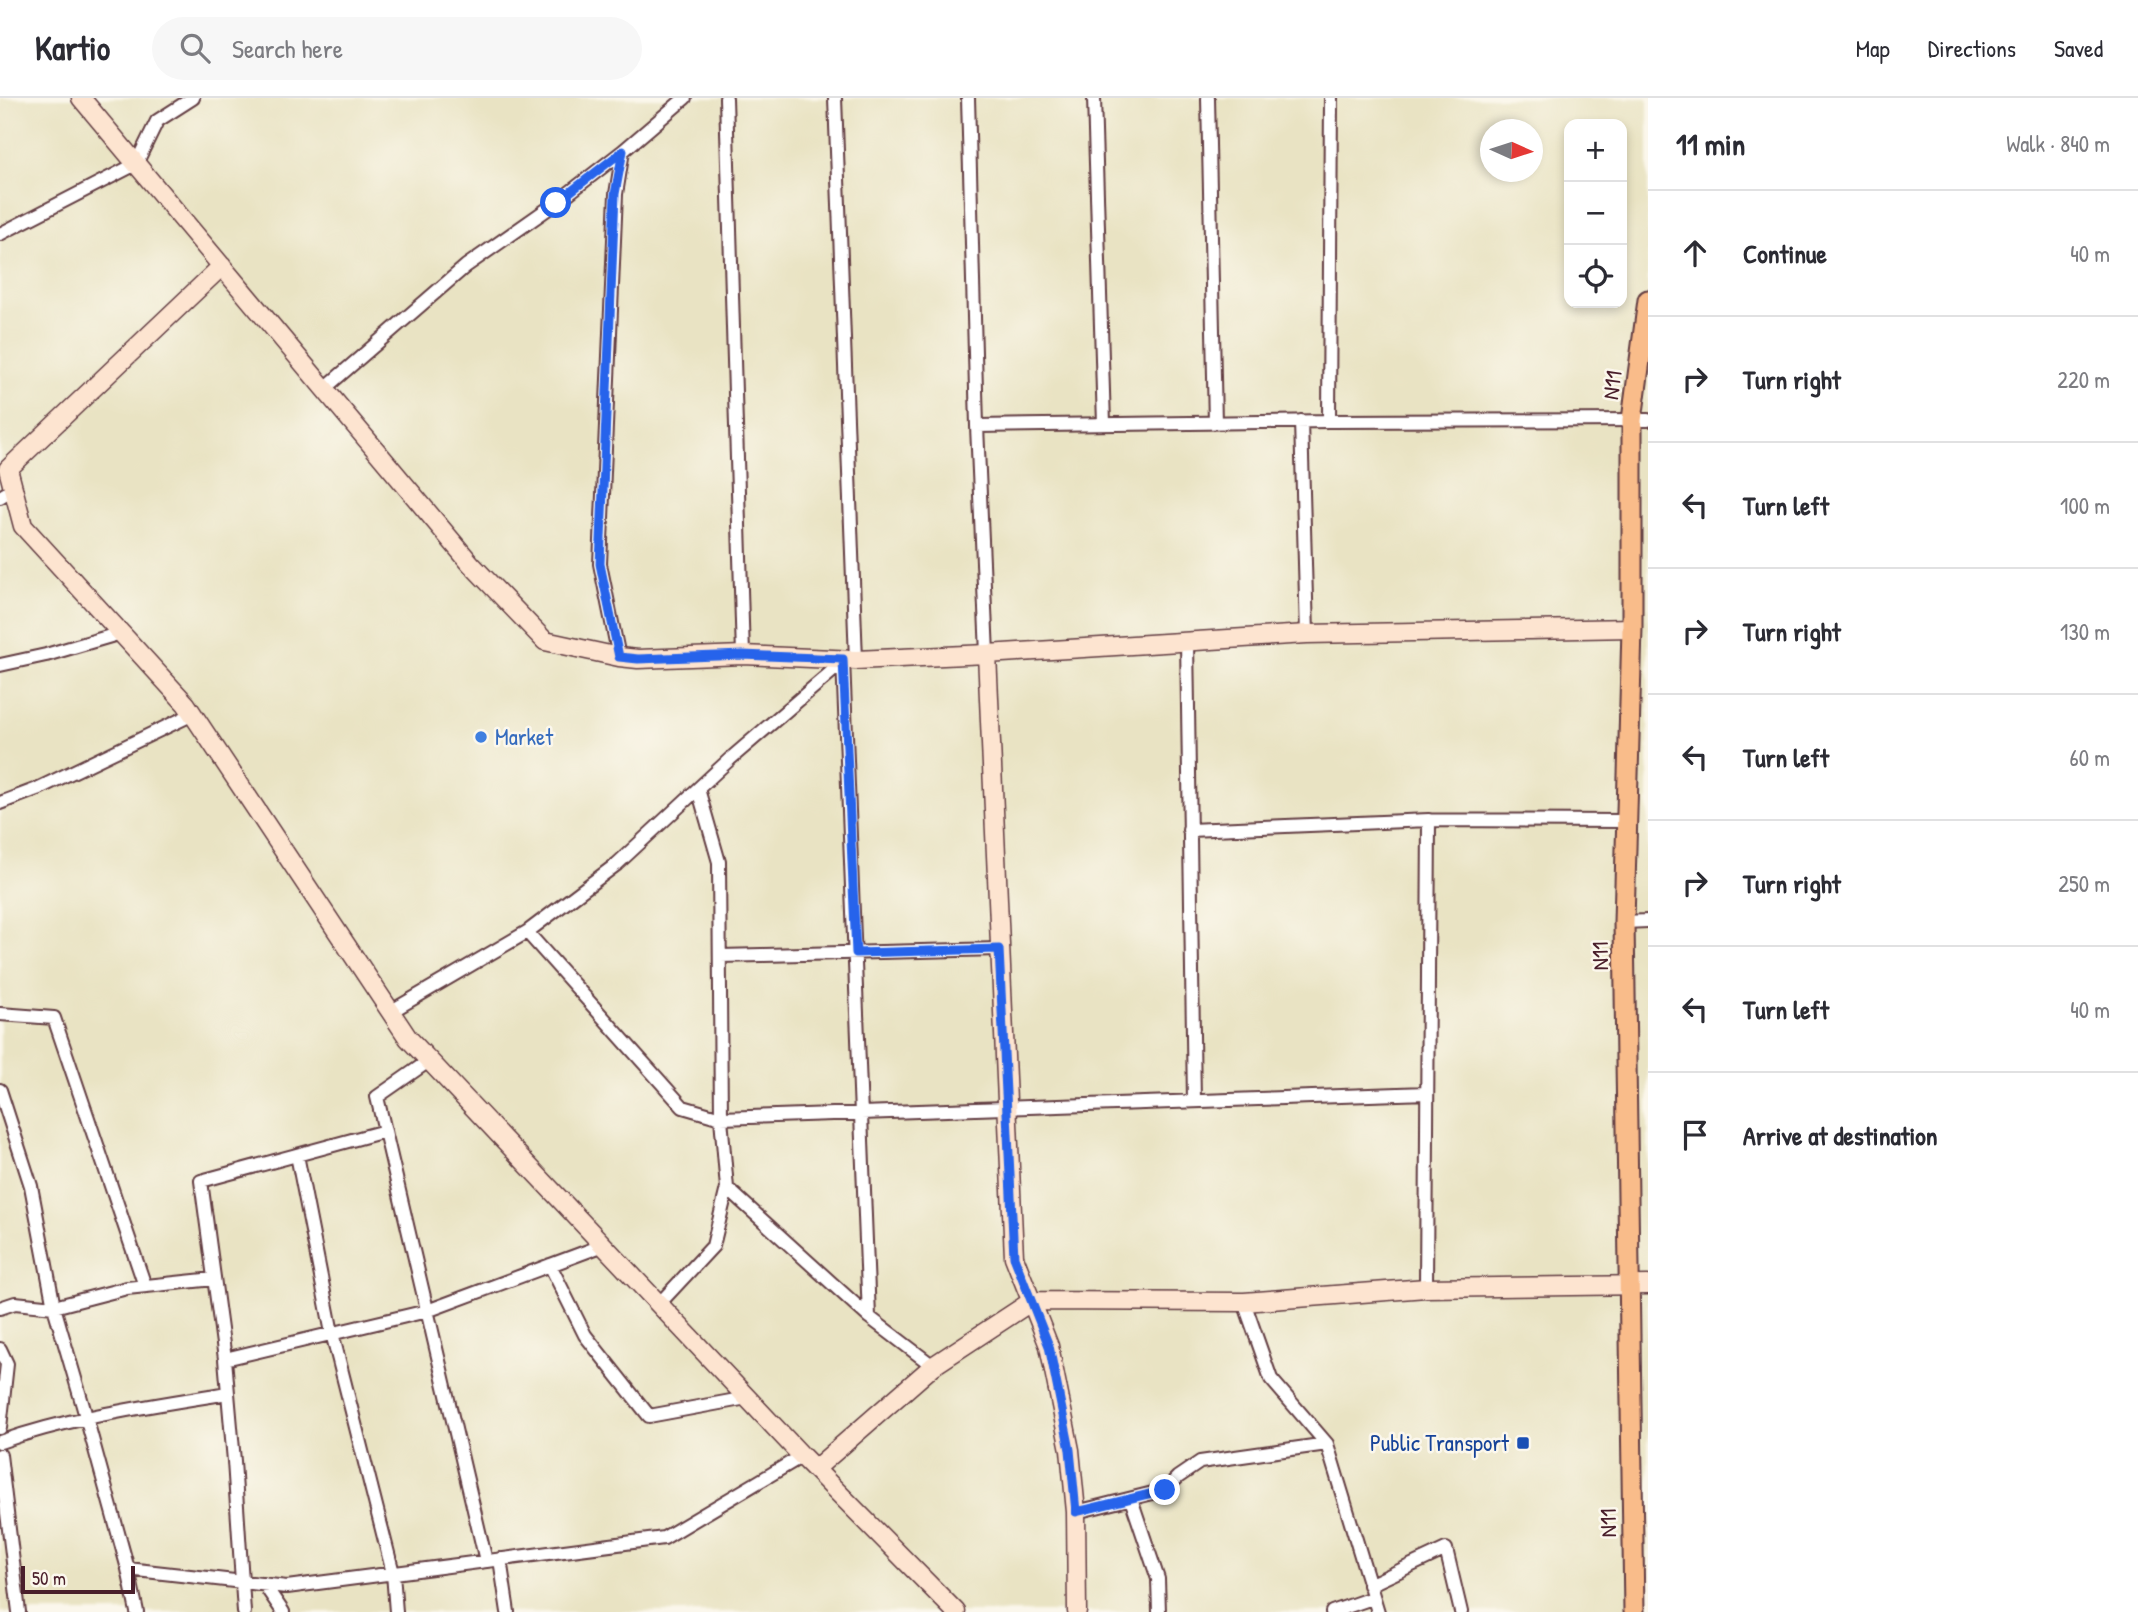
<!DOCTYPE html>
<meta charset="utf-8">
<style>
:root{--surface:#fff;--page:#f7f7f7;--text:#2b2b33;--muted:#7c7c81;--line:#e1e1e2}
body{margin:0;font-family:"Patrick Hand",sans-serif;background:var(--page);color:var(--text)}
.controls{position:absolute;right:21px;top:21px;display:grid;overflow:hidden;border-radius:14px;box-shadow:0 4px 10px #0003}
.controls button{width:63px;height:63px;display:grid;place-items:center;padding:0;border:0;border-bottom:2px solid var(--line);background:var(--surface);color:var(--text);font:35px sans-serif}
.compass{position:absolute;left:1480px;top:21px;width:63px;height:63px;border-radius:50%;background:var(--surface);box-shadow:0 4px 10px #0003;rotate:93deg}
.scale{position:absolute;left:21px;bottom:18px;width:114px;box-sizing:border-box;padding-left:7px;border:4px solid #4a1f2b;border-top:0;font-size:19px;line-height:24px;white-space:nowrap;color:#4a1f2b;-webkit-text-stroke:5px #fbf7ec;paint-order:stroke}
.stop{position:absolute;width:21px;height:21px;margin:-16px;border:5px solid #2563eb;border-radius:50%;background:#fff}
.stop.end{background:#2563eb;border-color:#fff;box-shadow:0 2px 7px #0008}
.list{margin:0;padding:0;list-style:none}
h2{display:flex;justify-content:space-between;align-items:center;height:91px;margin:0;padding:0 28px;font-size:30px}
h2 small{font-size:23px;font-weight:400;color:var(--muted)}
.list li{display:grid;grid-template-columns:46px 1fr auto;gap:21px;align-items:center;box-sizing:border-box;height:126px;padding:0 28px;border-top:2px solid var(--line)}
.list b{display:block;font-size:26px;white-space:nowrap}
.list em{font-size:23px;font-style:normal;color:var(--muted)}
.icon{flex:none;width:38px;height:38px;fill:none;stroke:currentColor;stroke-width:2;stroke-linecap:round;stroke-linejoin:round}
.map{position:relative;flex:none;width:1648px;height:1514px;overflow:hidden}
header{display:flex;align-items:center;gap:42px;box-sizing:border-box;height:98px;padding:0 35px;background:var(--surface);border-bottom:2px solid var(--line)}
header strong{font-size:33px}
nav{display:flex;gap:38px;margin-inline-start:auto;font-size:24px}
.search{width:490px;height:63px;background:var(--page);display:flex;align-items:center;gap:18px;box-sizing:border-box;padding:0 24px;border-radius:38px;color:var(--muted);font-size:26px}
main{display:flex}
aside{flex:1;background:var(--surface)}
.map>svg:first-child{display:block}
</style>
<header>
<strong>Kartio</strong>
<div class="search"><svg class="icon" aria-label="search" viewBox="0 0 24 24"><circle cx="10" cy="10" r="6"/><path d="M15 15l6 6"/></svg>Search here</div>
<nav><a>Map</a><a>Directions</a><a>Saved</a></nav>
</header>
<main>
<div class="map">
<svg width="1648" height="1514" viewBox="0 0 1648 1514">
<rect width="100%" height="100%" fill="#fbf7ec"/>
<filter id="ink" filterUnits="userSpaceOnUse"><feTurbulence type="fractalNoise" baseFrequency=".0143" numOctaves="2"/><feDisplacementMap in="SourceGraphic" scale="14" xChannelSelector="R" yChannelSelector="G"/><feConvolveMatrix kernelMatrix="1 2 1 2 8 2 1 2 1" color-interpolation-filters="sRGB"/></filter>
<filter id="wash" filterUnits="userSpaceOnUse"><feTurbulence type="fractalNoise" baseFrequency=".00686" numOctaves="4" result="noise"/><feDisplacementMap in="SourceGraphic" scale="28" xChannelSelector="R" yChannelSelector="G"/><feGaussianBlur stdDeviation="1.57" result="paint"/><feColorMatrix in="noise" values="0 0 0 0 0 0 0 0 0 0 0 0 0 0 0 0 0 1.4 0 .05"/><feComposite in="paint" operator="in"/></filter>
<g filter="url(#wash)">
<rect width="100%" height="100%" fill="#e9e3c3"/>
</g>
<g filter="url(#ink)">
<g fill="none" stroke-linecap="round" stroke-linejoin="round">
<defs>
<path id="street" d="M726,0L743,557
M835,0L856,562
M968,0L977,328L987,556
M1094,0L1104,326
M1208,0L1215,325
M0,136L136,66L157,23L193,0
M324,291L466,168L556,105L623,53L685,0
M1301,323L1307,536
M1329,323L1331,0
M977,328L1329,323L1648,322
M0,399L13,391
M1187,543L1194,1003
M619,559L600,466L616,96L623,53
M843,561L869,1219
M0,567L46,557L121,535
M698,691L719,764L721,1020L727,1090L869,1219L933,1268
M0,705L37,691L193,616
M1189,732L1429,722L1626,723
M1624,824L1648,823
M527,834L683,1009L721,1020L1427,995
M720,858L999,851
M390,914L527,834L617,766L730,661L836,570L843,561
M0,916L54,920L145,1188
M430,962L377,999L486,1463
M0,992L31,1088L54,1209L83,1308L128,1471L137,1514
M297,1057L332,1235L393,1475L396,1514
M550,1167L585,1237L649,1318L747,1300
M1426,1190L1429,722
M1244,1204L1271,1281L1327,1346L1378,1514
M659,1206L713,1148L727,1090
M0,1210L15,1205L54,1209L127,1190L214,1181
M0,1251L7,1266L0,1330
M225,1261L427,1213L604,1147
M0,1344C74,1318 151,1308 228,1295
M0,1357L19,1514
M1131,1401L1158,1481L1159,1514
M1076,1414L1165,1392L1178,1379L1200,1364L1327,1346
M500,1461L508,1514
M128,1471L287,1489L664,1440L802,1358
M264,1486L283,1514
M1369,1487L1446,1451L1461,1514
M244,1514L234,1363L225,1261L201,1083L385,1033
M1332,1514L1372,1500"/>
<path id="secondary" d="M81,0L471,466L545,543L619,559L638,561L743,557L856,562L987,556L1307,536L1632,530
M222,168L8,371L23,428L186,606L408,940L802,1358L956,1514
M987,556L1014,1159L1049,1248L1070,1352L1076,1414L1077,1514
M815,1371L933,1268L1032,1203L1244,1204L1426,1190L1648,1187"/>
<path id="primary" d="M1634,1514L1624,824L1632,530V322L1648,202"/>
</defs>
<use href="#street" stroke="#623c42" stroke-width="16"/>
<use href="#secondary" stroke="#623c42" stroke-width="21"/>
<use href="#primary" stroke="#623c42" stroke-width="23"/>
<use href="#street" stroke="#fff" stroke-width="12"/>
<use href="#secondary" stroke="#fde4d0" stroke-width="18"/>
<use href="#primary" stroke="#f9bc8a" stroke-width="19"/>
</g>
</g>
<g fill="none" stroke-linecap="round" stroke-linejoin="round" filter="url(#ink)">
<path stroke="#2563eb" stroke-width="9" d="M556,105L623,53L615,96L600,466L619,559L638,561L743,557L843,561L856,855L999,851L1014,1159L1049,1248L1070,1352L1076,1414L1165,1392"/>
</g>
<circle fill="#3f7fe0" stroke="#fbf7ec" stroke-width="2.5" cx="481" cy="639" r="7"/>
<rect fill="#1a4fb4" stroke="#fbf7ec" stroke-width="2.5" x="1516" y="1338" width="14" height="14" rx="3.5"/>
<g text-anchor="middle" stroke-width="5" stroke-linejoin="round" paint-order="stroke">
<g font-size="23" fill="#4a1f2b" stroke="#fbf7ec">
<text transform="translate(1612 287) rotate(-82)" y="8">N11</text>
<text transform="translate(1600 858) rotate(-91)" y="8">N11</text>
<text transform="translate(1608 1425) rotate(-91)" y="8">N11</text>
</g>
<g font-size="23" fill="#366cbe" stroke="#fbf7ec" text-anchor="start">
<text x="495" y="647">Market</text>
</g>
<g font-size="23" fill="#164399" stroke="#fbf7ec" text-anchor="end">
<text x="1509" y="1353">Public Transport</text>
</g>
</g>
</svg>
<div class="controls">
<button>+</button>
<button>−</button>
<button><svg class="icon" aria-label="locate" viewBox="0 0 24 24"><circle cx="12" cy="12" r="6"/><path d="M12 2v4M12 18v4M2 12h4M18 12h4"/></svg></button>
</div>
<svg class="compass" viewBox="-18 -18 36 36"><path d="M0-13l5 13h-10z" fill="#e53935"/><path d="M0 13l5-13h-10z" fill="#7c7c81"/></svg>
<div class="scale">50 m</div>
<div class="stop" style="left:556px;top:105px"></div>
<div class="stop end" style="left:1165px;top:1392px"></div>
</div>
<aside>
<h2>11 min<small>Walk · 840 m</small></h2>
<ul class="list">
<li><svg class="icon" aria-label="ahead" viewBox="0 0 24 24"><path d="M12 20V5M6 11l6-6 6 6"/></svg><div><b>Continue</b></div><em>40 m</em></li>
<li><svg class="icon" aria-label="right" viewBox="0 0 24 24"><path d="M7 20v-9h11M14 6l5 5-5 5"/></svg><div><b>Turn right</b></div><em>220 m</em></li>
<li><svg class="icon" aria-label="left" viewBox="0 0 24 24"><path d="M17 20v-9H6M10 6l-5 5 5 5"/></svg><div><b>Turn left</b></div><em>100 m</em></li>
<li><svg class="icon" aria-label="right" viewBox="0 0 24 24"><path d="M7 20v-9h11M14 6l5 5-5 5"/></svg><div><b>Turn right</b></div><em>130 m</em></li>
<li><svg class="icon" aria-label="left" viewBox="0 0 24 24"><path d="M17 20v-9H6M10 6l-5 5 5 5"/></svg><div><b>Turn left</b></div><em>60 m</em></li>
<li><svg class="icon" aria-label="right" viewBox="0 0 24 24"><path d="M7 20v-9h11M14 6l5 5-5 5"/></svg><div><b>Turn right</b></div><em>250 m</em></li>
<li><svg class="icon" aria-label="left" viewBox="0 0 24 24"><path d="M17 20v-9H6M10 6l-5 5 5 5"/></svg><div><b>Turn left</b></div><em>40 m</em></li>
<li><svg class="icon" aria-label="arrive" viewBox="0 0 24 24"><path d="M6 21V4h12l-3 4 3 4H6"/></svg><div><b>Arrive at destination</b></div></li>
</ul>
</aside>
</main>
